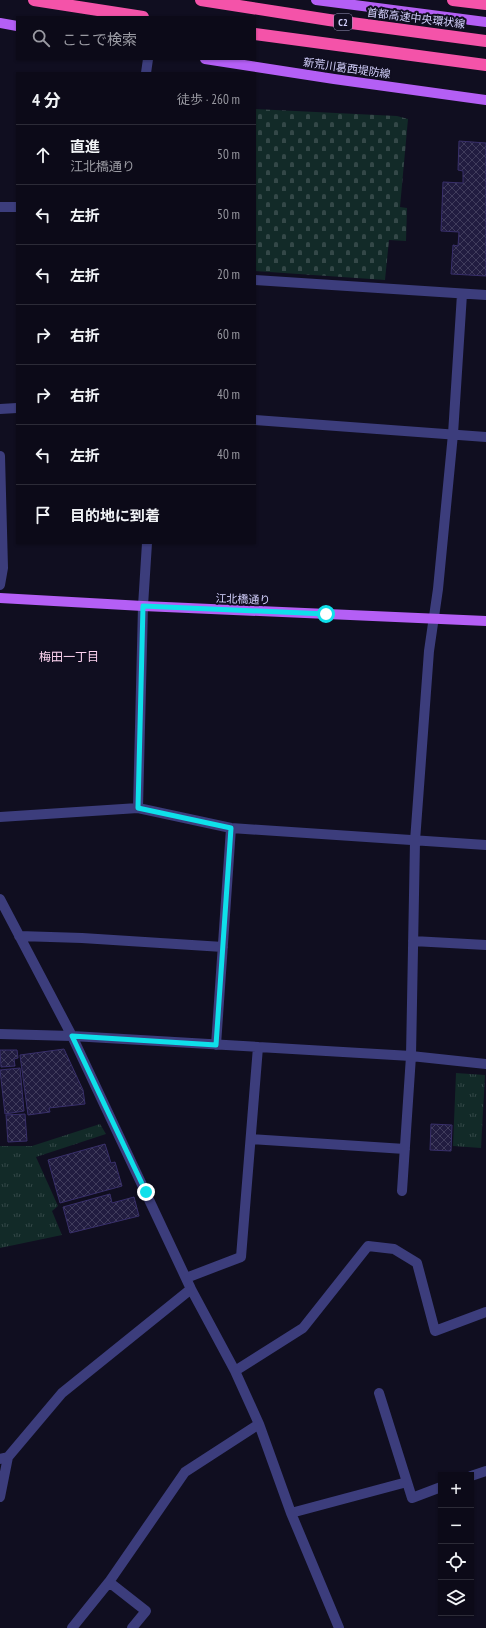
<!DOCTYPE html>
<html lang="ja">
<meta charset="utf-8">
<style>
:root{--surface:#0c0a18;--page:#1a1825;--text:#f1f3f6;--muted:#9a9aa2;--line:#2c2b37}
body{margin:0;font-family:"PT Sans Narrow","Noto Sans JP",sans-serif;background:var(--page);color:var(--text)}
.controls{position:absolute;right:12px;bottom:12px;display:grid;overflow:hidden;border-radius:0px;box-shadow:0 1px 3px #0004}
.controls button{width:36px;height:36px;display:grid;place-items:center;padding:0;border:0;border-bottom:1px solid var(--line);background:var(--surface);color:var(--text);font:20px sans-serif}
.stop{position:absolute;width:12px;height:12px;margin:-9px;border:3px solid #0fe0ea;border-radius:50%;background:#fff}
.stop.end{background:#0fe0ea;border-color:#fff;box-shadow:0 1px 4px #0008}
.list{margin:0;padding:0;list-style:none}
h2{display:flex;justify-content:space-between;align-items:center;height:52px;margin:0;padding:0 16px;font-size:17px}
h2 small{font-size:13px;font-weight:400;color:var(--muted)}
.list li{display:grid;grid-template-columns:26px 1fr auto;gap:12px;align-items:center;box-sizing:border-box;height:60px;padding:0 16px;border-top:1px solid var(--line)}
.list b{display:block;font-size:15px;white-space:nowrap}
.list p{margin:0;font-size:13px;white-space:nowrap;color:var(--muted)}
.list em{font-size:13px;font-style:normal;color:var(--muted)}
.icon{flex:none;width:22px;height:22px;fill:none;stroke:currentColor;stroke-width:2;stroke-linecap:round;stroke-linejoin:round}
.map{position:relative;flex:none;width:486px;height:1628px;overflow:hidden}
.search{position:absolute;background:var(--surface);box-shadow:0 1px 3px #0004;left:16px;top:16px;width:240px;height:44px;display:flex;align-items:center;gap:10px;box-sizing:border-box;padding:0 14px;border-radius:0px;color:var(--muted);font-size:15px}
.panel{position:absolute;background:var(--surface);box-shadow:0 1px 3px #0004;left:16px;top:72px;width:240px;height:472px;border-radius:0px}
.map>svg:first-child{display:block}
</style>
<div class="map">
<svg width="486" height="1628" viewBox="0 0 486 1628">
<defs>
<pattern id="cemetery-stones" width="16" height="16" patternUnits="userSpaceOnUse"><rect width="16" height="16" fill="#122a28"/><path d="M2 7V4a2 2 0 0 1 4 0v3zM10 15v-3a2 2 0 0 1 4 0v3z" fill="#344848"/></pattern>
<pattern id="park-tufts" width="24" height="20" patternUnits="userSpaceOnUse"><rect width="24" height="20" fill="#122a28"/><path d="M3 7l-1-3M5 7V3M7 7l1-3M15 17l-1-3M17 17v-4M19 17l1-3" fill="none" stroke="#344848"/></pattern>
<pattern id="building-cross-hatch" width="8" height="8" patternUnits="userSpaceOnUse"><rect width="8" height="8" fill="#211c40"/><path d="M0 0l8 8M0 8l8-8" fill="none" stroke="#403c5c"/></pattern>
</defs>
<rect width="100%" height="100%" fill="#100e20"/>
<path fill="url(#cemetery-stones)" d="M255,109L397,116L408,119L400,207L407,208L406,241L389,240L385,280L255,271Z"/>
<path fill="url(#park-tufts)" d="M456,1073L485,1075L481,1148L453,1146Z
M100,1124L106,1134L36,1157L58,1206L52,1211L62,1235L0,1248V1146H32Z"/>
<path fill="url(#building-cross-hatch)" stroke="#382f6a" d="M459,141L486,143V276L451,274L453,245L458,246L459,232L441,231L443,182L463,183V171L458,170Z
M64,1049L83,1090L85,1104L49,1108L50,1112L28,1115L20,1055Z
M0,1050H17L18,1058L14,1059L15,1066L1,1067Z
M20,1068L24,1111L5,1114L0,1070Z
M25,1114L27,1141L8,1142L6,1115Z
M431,1124L452,1125L451,1151L430,1150Z
M105,1144L111,1163L115,1162L122,1186L60,1203L48,1160Z
M110,1194L112,1203L134,1197L139,1216L70,1233L63,1207Z"/>
<g fill="none" stroke-linecap="round" stroke-linejoin="round">
<path stroke="#3c3d7c" stroke-width="10" d="M146,73L148,59
M0,207H17
M255,280L486,295
M0,409L17,408
M255,420L486,437
M0,456L3,568L0,585
M138,808L143,606L147,543
M0,817L138,808L231,828L486,845
M0,899L72,1036L191,1289L235,1371L259,1424L291,1513L339,1628
M19,936L82,938L223,947
M413,941L486,945
M0,1034L72,1036L411,1056L486,1064
M216,1045L231,828
M251,1139L405,1149
M402,1191L411,1056L415,841L429,651L438,589L453,434L462,294
M186,1278L241,1257L258,1047
M235,1371L303,1328L368,1246L394,1249L417,1263L435,1331L486,1312
M379,1393L407,1482
M0,1459L8,1457L62,1393L191,1289
M471,1476L486,1471
M0,1497L8,1457
M291,1513L407,1482L412,1498L441,1487
M109,1582L146,1611L132,1628
M72,1628L109,1582L185,1472L259,1424"/>
<path stroke="#b45ff5" stroke-width="10" d="M316,0L486,22
M0,23L17,26
M205,59L334,79L486,100
M0,598L143,606L486,621"/>
<path stroke="#f453a9" stroke-width="12" d="M34,0L143,17
M201,0L329,20L486,41
M453,0L486,4
M255,34L486,65"/>
</g>
<g fill="none" stroke-linecap="round" stroke-linejoin="round">
<path stroke="#0fe0ea" stroke-width="5" d="M146,1192L72,1036L216,1045L231,828L138,808L143,606L326,614"/>
</g>
<g text-anchor="middle" stroke-width="4" stroke-linejoin="round" paint-order="stroke">
<rect fill="#100e20" stroke="#9896ba" stroke-width="1" x="334" y="14" width="18" height="16" rx="3"/>
<g font-size="10" font-weight="bold" fill="#d3d0fc">
<text x="343" y="26">C2</text>
</g>
<g font-size="11" fill="#d3d0fc" stroke="#100e20">
<text transform="translate(416 18) rotate(7)" y="4">首都高速中央環状線</text>
<text transform="translate(347 68) rotate(8)" y="4">新荒川葛西堤防線</text>
<text transform="translate(243 599) rotate(2)" y="4">江北橋通り</text>
</g>
<g font-size="12" fill="#fcd2ef" stroke="#100e20">
<text x="69" y="661">梅田一丁目</text>
</g>
</g>
</svg>
<div class="controls">
<button>+</button>
<button>−</button>
<button><svg class="icon" aria-label="locate" viewBox="0 0 24 24"><circle cx="12" cy="12" r="6"/><path d="M12 2v4M12 18v4M2 12h4M18 12h4"/></svg></button>
<button><svg class="icon" aria-label="layers" viewBox="0 0 24 24"><path d="M12 4l9 5-9 5-9-5zM3 14l9 5 9-5"/></svg></button>
</div>
<div class="stop" style="left:326px;top:614px"></div>
<div class="stop end" style="left:146px;top:1192px"></div>
<div class="search"><svg class="icon" aria-label="search" viewBox="0 0 24 24"><circle cx="10" cy="10" r="6"/><path d="M15 15l6 6"/></svg>ここで検索</div>
<section class="panel">
<h2>4 分<small>徒歩 · 260 m</small></h2>
<ul class="list">
<li><svg class="icon" aria-label="ahead" viewBox="0 0 24 24"><path d="M12 20V5M6 11l6-6 6 6"/></svg><div><b>直進</b><p>江北橋通り</p></div><em>50 m</em></li>
<li><svg class="icon" aria-label="left" viewBox="0 0 24 24"><path d="M17 20v-9H6M10 6l-5 5 5 5"/></svg><div><b>左折</b></div><em>50 m</em></li>
<li><svg class="icon" aria-label="left" viewBox="0 0 24 24"><path d="M17 20v-9H6M10 6l-5 5 5 5"/></svg><div><b>左折</b></div><em>20 m</em></li>
<li><svg class="icon" aria-label="right" viewBox="0 0 24 24"><path d="M7 20v-9h11M14 6l5 5-5 5"/></svg><div><b>右折</b></div><em>60 m</em></li>
<li><svg class="icon" aria-label="right" viewBox="0 0 24 24"><path d="M7 20v-9h11M14 6l5 5-5 5"/></svg><div><b>右折</b></div><em>40 m</em></li>
<li><svg class="icon" aria-label="left" viewBox="0 0 24 24"><path d="M17 20v-9H6M10 6l-5 5 5 5"/></svg><div><b>左折</b></div><em>40 m</em></li>
<li><svg class="icon" aria-label="arrive" viewBox="0 0 24 24"><path d="M6 21V4h12l-3 4 3 4H6"/></svg><div><b>目的地に到着</b></div></li>
</ul>
</section>
</div>
